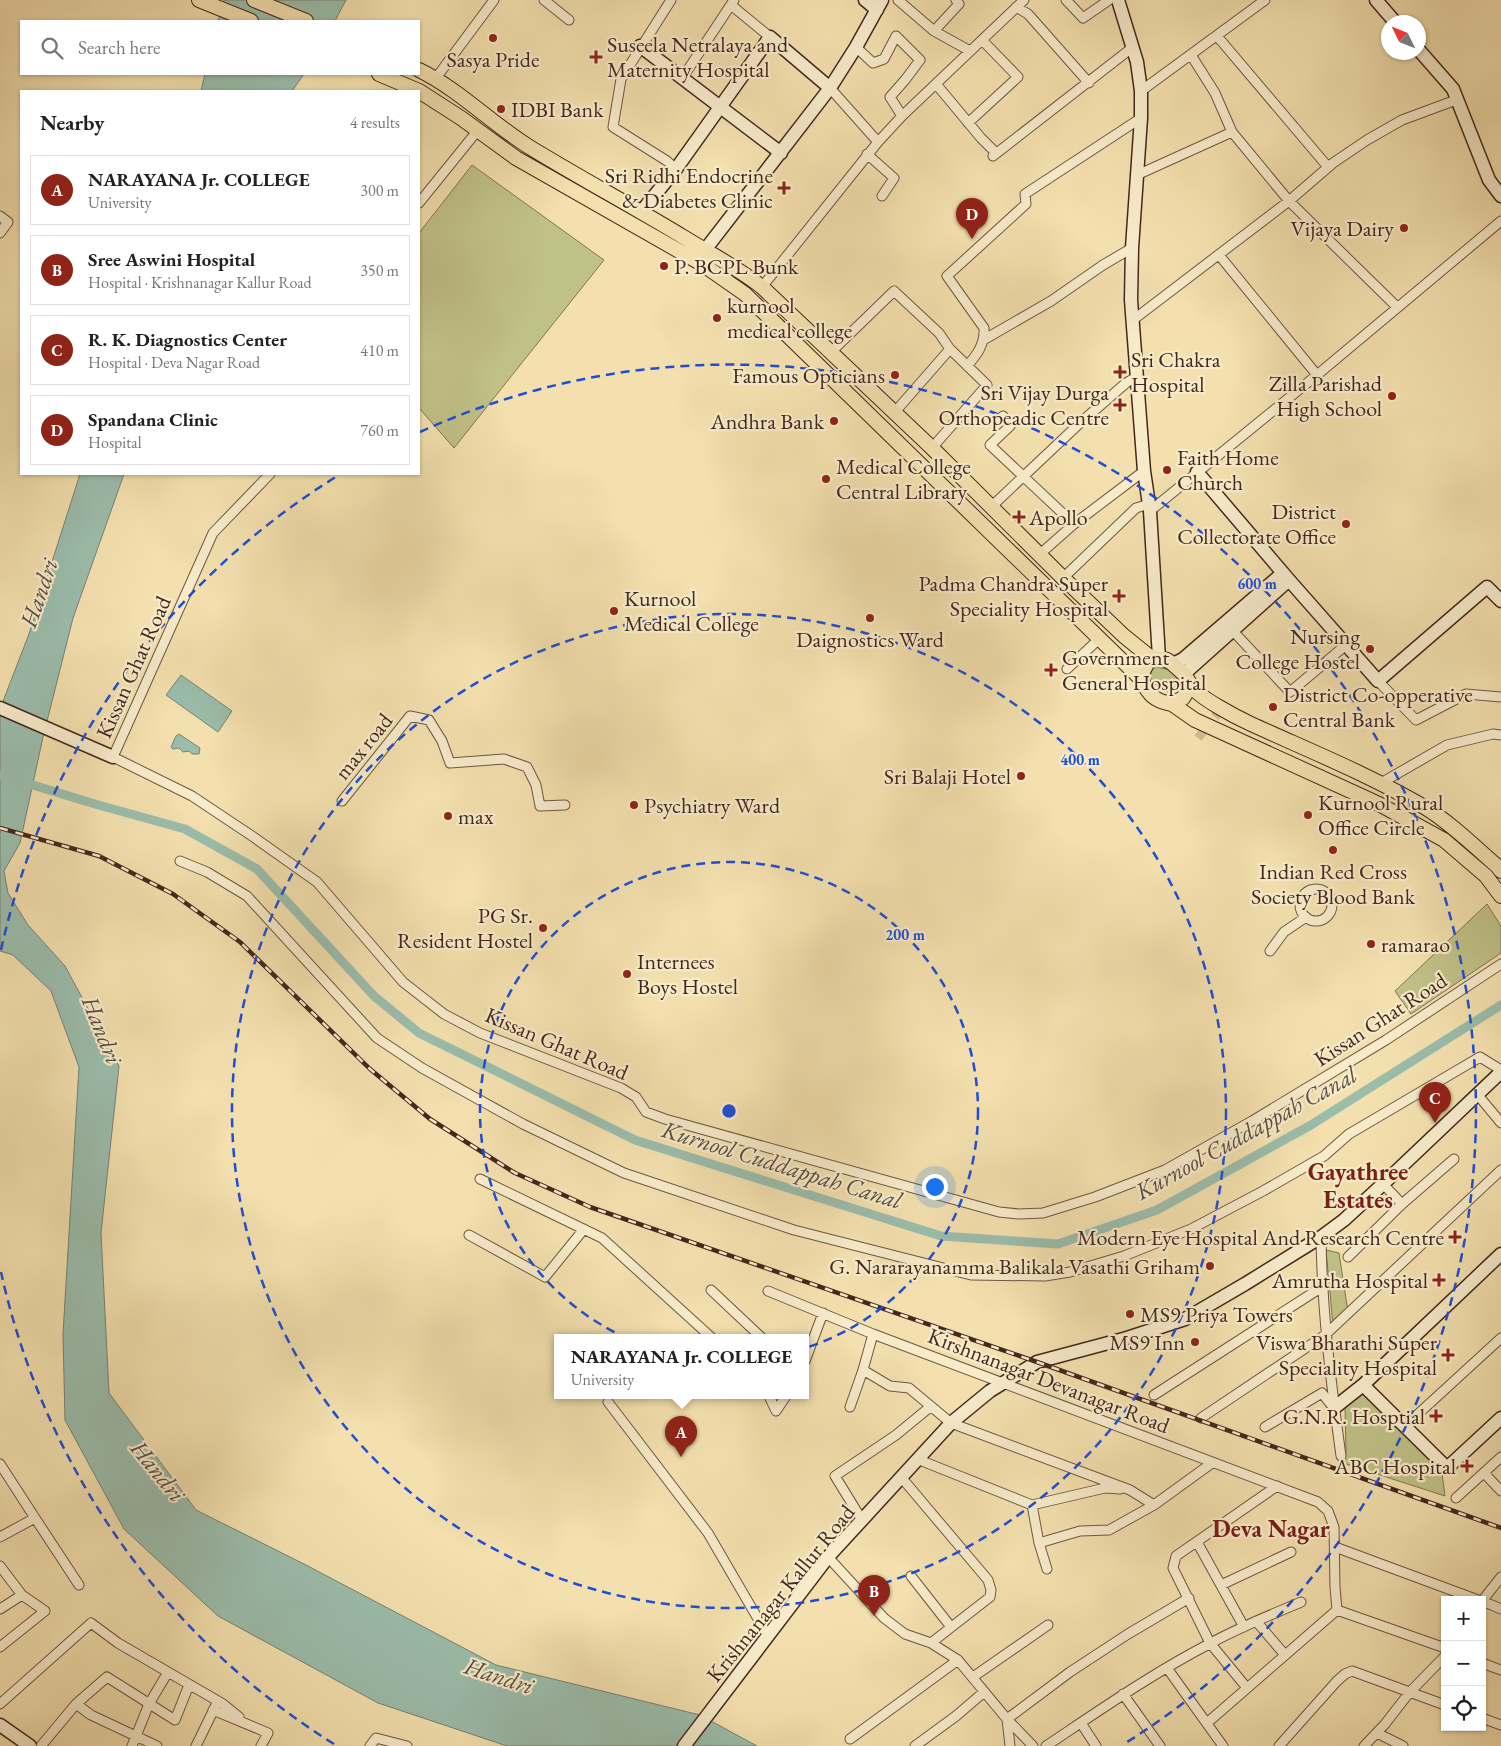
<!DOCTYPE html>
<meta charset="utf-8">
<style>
:root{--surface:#fff;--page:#f2f2f2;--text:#222;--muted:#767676;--line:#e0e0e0;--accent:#8f2418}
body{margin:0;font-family:"EB Garamond",serif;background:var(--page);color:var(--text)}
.controls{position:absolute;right:15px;bottom:15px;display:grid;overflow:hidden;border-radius:0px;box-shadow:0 1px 4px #0004}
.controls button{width:45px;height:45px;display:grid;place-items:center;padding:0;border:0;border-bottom:1px solid var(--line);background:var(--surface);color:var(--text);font:25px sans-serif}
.compass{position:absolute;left:1381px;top:15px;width:45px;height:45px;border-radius:50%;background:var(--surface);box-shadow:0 1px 4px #0004;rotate:313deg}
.you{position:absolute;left:934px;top:1186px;width:18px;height:18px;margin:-12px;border:4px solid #fff;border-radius:50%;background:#1a73e8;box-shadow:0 0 0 8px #1a73e833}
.badge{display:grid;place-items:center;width:32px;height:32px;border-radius:50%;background:var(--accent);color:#fff;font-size:16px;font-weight:700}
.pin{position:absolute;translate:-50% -41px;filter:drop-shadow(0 1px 2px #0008)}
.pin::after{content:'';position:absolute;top:26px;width:18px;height:15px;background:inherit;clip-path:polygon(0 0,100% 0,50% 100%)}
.popup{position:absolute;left:554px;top:1334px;width:255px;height:65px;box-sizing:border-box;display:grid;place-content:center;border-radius:0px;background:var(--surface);filter:drop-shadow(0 1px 4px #0005);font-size:16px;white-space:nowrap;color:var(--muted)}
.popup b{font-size:19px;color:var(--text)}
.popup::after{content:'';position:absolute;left:50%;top:100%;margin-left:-10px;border:10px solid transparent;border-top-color:var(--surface)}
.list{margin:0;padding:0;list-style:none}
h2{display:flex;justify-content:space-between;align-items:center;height:65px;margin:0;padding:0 20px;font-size:21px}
h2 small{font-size:16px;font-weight:400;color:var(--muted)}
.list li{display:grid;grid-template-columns:32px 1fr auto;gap:15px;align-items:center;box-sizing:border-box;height:70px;margin:0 10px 10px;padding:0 10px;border:1px solid var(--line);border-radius:0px}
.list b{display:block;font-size:19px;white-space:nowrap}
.list p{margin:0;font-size:16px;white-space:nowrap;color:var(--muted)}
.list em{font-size:16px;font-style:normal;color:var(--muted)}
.icon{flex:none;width:28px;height:28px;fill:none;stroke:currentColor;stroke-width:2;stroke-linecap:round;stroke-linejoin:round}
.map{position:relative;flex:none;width:1501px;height:1746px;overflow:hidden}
.search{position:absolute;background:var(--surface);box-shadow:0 1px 4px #0004;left:20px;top:20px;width:400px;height:55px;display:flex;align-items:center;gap:12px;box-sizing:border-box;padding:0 18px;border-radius:0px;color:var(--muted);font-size:19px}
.panel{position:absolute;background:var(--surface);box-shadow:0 1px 4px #0004;left:20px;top:90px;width:400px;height:385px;border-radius:0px}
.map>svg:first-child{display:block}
</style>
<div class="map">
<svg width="1501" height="1746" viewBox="0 0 1501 1746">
<rect width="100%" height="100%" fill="#f3e0ae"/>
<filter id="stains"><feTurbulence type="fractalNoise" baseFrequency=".004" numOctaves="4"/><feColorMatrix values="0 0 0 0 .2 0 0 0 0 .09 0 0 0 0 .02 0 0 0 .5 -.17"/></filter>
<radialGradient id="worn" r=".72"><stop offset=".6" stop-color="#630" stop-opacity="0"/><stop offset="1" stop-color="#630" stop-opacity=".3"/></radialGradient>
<path fill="#c0c187" stroke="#827452" d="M472,165L604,260L454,448L419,408V233Z
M1156,667L1171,670L1180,683L1175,692C1161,693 1156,687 1150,676L1152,670Z
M1487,904L1501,926V953L1411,1014L1395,991Z
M1326,1250L1339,1253L1348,1312L1333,1326Z
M1366,1389L1441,1465L1445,1496L1343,1463L1346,1452L1345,1406Z"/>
<path fill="#9bbdac" stroke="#788173" d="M224,0H346L335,21H218Z
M205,74H304L292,91H201Z
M80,474H124L73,618L43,737L20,843L4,871L8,893L28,925L65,966L119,1066L101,1233L109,1393L196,1510L304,1564L496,1665L700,1715L757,1746H507L378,1703L218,1616L124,1529L65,1420L63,1334L79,1067L51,991L13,955L0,951V709L29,634Z
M181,675L232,711L218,732L166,695Z
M179,734L200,748L199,754H192L189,751L183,752L179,748L173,749L171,747L176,736Z"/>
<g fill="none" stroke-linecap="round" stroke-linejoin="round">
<path stroke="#9bbdac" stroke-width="9" d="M0,775L95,804L185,829L257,869L374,996L419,1033L635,1140L941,1236L1058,1244L1157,1210L1311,1125L1501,1005"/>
<path stroke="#d0bb91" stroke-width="9" stroke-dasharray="9 4.5" stroke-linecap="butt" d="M1198,738L1226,703"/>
<defs>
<path id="street" d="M544,0L569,20
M671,0L621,79L613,127L667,161L676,169
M898,0L934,31L970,51
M1066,0L1083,18L1109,0
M731,5L770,37
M1016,7L1028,14L1089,83
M934,31L959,4L956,0
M1217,36L1328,167
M856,47L873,63L884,59L896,36L920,60L905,80L890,97L902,116
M1191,55L1215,93L1232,132
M683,77L734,0
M436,78L494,0
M936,84L981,138L996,153
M830,88L878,142
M1141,91L1265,0
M968,123L1018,77L982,40
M867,154L894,178L882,196
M993,156L1133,47
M1137,175L1232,132L1289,201L1397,307
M419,203L478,130
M0,216L8,222L0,233
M1219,255L1317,375
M762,287L878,142L902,116L1024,0
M1133,320L1289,201L1333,163L1367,140L1402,120L1456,100
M985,339L1051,301L1103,265L1132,248
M830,353L894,291L939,333L950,349L894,413
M967,366C977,355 985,344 984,328L947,276L1026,204L1025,194L1141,118
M1003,416L1010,426L990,445L1074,524L1144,471
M932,448L987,385L950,349
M270,474L213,533L113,757L192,796L252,836L317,882L403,982L444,1014L480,1033L621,1088L636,1097L646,1112L665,1119L999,1212L1019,1214L1043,1213L1095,1197L1165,1170L1252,1121L1386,1040L1501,964
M991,507L1080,423L1126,383L1136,377
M1150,511L1317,375L1501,221
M1039,555L1074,524
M1063,578L1136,508L1149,504
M1232,630L1290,692L1346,645
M1067,669L1100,638
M1378,681L1416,720L1466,694L1501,697
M1381,783L1447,745L1493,734L1501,735
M342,801L410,716L429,720L442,741L450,763L504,759L527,767L536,785L540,806L565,805
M180,861L207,872L247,896L377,1038L422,1068L523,1124L624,1173L794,1230L971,1275L1045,1276L1070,1272L1124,1256L1191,1229L1263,1191L1324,1156L1349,1134L1480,1057L1501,1070
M1300 905a16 16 0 1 1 32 0a16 16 0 1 1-32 0Z
M1270,951L1284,932L1306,917
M1477,1094L1501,1123
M480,1179L602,1238L712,1338
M1383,1184L1402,1204
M469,1235L545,1277L584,1229
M1321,1237C1322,1311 1331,1383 1341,1456
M1348,1257L1402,1204L1454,1159
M711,1290L762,1338
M768,1291L873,1334L1318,1502L1328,1511L1334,1527L1335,1587L1337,1610
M805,1361L823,1313
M863,1370L890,1386L909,1388L951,1423L1130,1490L1154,1505
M1154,1395L1322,1287
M769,1396L776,1411L786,1396
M608,1402L708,1533L768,1636
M850,1407L863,1370L873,1334
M1201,1418L1325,1335L1501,1170
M1405,1426L1501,1338
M1265,1427L1322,1393L1333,1407
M917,1459L1032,1505L1105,1488L1120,1489
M0,1464L35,1518L0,1537
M1484,1473L1501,1491
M901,1477L988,1580L991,1590L990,1597L931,1643
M1456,1498L1501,1457
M1032,1505L1039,1543L1047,1569
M35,1518L79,1585
M862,1520L835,1476L896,1435L930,1407
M1197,1542L1244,1627
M1039,1543L1080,1531L1109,1530L1154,1505L1212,1463
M1335,1547L1478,1600
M828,1557L884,1618L905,1634L931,1643L958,1660L1007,1719L1033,1746
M0,1566L22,1595L0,1609
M911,1576L951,1627
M1501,1577L1482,1601L1501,1609
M1221,1585L1291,1552
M1337,1610L1445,1648
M1256,1621L1285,1655
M0,1647L45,1611L22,1595
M1482,1663L1501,1670
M1167,1668L1223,1746
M973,1677L1048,1625
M1247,1688L1210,1643L1173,1568L1176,1556L1277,1486
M1123,1694L1160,1746
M0,1704L91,1623L118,1643L223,1704L239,1717L237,1720
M76,1704L107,1677L175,1720L189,1685
M213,1710L268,1733L261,1746
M1482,1718L1501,1725
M1081,1723L1096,1746
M1207,1723L1337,1610
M1377,1733L1403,1746
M850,1739L958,1660
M41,1746L76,1704L91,1715L157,1746
M132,1746L149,1704L168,1672
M196,1746L216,1705
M370,1746L376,1738L407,1746
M915,1746L956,1716L984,1692
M1010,1746L1007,1719L1070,1672L1128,1634L1189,1598
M1046,1746C1100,1710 1153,1673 1211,1643C1240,1627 1271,1615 1301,1602
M1279,1746L1337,1681L1345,1674L1352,1671L1445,1705
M1364,1746L1385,1724L1409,1693L1445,1656"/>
<path id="secondary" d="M865,0L877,10
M1118,0L1137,62L1141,91V118L1132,248L1131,300L1144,471L1150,511L1159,658
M1376,0L1395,22
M640,46L781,153
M1418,49L1453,89L1489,180L1501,196
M641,212L676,169L770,37L830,88
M705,250L830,88L856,47L882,0
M1197,472L1289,580L1378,681L1487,587L1501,601
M1173,664L1183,659L1283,573
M1184,674L1289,580
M0,708L113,757
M1363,1385L1447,1468L1501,1418
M1334,1408L1363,1385L1501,1254
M0,1725L30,1746
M684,1746L828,1557L951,1423L990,1391L1037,1362L1127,1338L1185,1319L1245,1284L1321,1237L1344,1220L1383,1184L1501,1072"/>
<path id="primary" d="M199,0L251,21
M254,0L306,21
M419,70C460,90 492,124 531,148C582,179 634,207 685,238C711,254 738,268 762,287L932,448L1063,578L1124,636L1150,657L1167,660L1173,664L1184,674L1191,685L1183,698L1172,704C1153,701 1149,694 1140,678L1150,657
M379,74L419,91
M419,91L461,118L516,158L702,264L745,294L1140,678
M1191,685C1197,697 1238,718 1251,724C1310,751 1370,775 1426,808C1452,824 1474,846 1497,866L1501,871
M1172,704L1195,720L1379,804L1444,840L1486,876L1501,896"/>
</defs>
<use href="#street" stroke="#705541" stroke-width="11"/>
<use href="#secondary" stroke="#44271d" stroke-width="15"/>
<use href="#primary" stroke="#44271d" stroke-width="16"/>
<use href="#street" stroke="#f7ebca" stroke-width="9"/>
<use href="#secondary" stroke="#f7ebca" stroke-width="12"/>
<use href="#primary" stroke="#f3e0ae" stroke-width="14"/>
<defs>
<path id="rail" d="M0,828L99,856L173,894L240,942L370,1069L430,1119L515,1173L590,1207L1037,1362L1501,1528"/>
</defs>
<use href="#rail" stroke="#44271d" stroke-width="4.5"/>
<use href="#rail" stroke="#f7ebca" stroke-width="2.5" stroke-dasharray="8" stroke-linecap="butt"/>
</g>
<g fill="none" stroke="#1d4ed8" stroke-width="2.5" stroke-dasharray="9 6">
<circle cx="729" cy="1111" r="249"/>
<circle cx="729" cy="1111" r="497"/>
<path d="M334 1744A746 746 0 0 1 1 1272M1 950A746 746 0 0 1 339 475M420 432A746 746 0 0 1 1124 1744"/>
</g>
<g fill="#8f2418" stroke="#f7ebca" stroke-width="2">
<circle cx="493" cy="38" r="5"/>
<path d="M593.5 49.5h5v5h5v5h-5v5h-5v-5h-5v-5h5z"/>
<circle cx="501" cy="109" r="5"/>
<path d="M781.5 180.5h5v5h5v5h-5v5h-5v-5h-5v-5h5z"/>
<circle cx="1404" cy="228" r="5"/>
<circle cx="664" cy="266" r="5"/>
<circle cx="717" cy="318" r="5"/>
<path d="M1117.5 364.5h5v5h5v5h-5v5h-5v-5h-5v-5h5z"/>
<circle cx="895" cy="375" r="5"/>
<circle cx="1392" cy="396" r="5"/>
<path d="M1117.5 397.5h5v5h5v5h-5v5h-5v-5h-5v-5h5z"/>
<circle cx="834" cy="421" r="5"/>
<circle cx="1167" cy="470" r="5"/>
<circle cx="826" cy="479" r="5"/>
<path d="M1016.5 509.5h5v5h5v5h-5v5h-5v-5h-5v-5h5z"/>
<circle cx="1346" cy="524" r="5"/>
<path d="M1116.5 588.5h5v5h5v5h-5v5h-5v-5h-5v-5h5z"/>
<circle cx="614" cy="611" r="5"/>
<circle cx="870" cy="618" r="5"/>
<circle cx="1370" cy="649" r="5"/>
<path d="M1048.5 662.5h5v5h5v5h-5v5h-5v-5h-5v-5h5z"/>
<circle cx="1273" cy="707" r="5"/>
<circle cx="1021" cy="776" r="5"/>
<circle cx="634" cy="805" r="5"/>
<circle cx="1308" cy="815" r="5"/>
<circle cx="448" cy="816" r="5"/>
<circle cx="1333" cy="850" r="5"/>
<circle cx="543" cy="928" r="5"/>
<circle cx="1371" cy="944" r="5"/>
<circle cx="627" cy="974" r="5"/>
<path d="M1452.5 1229.5h5v5h5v5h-5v5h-5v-5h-5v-5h5z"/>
<circle cx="1210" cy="1266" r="5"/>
<path d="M1436.5 1272.5h5v5h5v5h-5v5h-5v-5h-5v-5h5z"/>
<circle cx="1130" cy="1314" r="5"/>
<circle cx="1195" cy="1342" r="5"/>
<path d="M1445.5 1347.5h5v5h5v5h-5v5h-5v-5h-5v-5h5z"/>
<path d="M1433.5 1408.5h5v5h5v5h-5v5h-5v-5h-5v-5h5z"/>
<path d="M1464.5 1458.5h5v5h5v5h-5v5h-5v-5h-5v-5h5z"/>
</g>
<g text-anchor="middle" stroke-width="4.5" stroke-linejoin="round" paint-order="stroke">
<g font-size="22" fill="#44271d" stroke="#f7ebca" text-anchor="end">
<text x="607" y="52" text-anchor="start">Suseela Netralaya and<tspan x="607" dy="25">Maternity Hospital</tspan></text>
<text x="493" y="67" text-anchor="middle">Sasya Pride</text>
<text x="511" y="117" text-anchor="start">IDBI Bank</text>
<text x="773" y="183">Sri Ridhi Endocrine<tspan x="773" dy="25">&amp; Diabetes Clinic</tspan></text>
<text x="1394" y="236">Vijaya Dairy</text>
<text x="674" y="274" text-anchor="start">P. BCPL Bunk</text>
<text x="727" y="313" text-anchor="start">kurnool<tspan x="727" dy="25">medical college</tspan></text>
<text x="1131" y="367" text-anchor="start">Sri Chakra<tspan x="1131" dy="25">Hospital</tspan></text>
<text x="885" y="383">Famous Opticians</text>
<text x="1382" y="391">Zilla Parishad<tspan x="1382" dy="25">High School</tspan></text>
<text x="1109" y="400">Sri Vijay Durga<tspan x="1109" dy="25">Orthopeadic Centre</tspan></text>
<text x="824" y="429">Andhra Bank</text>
<text x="1177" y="465" text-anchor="start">Faith Home<tspan x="1177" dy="25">Church</tspan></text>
<text x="836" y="474" text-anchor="start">Medical College<tspan x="836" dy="25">Central Library</tspan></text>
<text x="1336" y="519">District<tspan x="1336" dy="25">Collectorate Office</tspan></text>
<text x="1029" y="525" text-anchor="start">Apollo</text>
<text x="1108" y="591">Padma Chandra Super<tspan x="1108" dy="25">Speciality Hospital</tspan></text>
<text x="624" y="606" text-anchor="start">Kurnool<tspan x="624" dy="25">Medical College</tspan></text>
<text x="1360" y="644">Nursing<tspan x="1360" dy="25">College Hostel</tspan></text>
<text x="870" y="647" text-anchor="middle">Daignostics Ward</text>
<text x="1062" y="665" text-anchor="start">Government<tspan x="1062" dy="25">General Hospital</tspan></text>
<text x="1283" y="702" text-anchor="start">District Co-opperative<tspan x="1283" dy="25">Central Bank</tspan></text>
<text x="1011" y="784">Sri Balaji Hotel</text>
<text x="1318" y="810" text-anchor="start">Kurnool Rural<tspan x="1318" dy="25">Office Circle</tspan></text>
<text x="644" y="813" text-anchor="start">Psychiatry Ward</text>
<text x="458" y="824" text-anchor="start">max</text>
<text x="1333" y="879" text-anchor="middle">Indian Red Cross<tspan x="1333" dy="25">Society Blood Bank</tspan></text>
<text x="533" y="923">PG Sr.<tspan x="533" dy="25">Resident Hostel</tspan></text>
<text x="1381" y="952" text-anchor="start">ramarao</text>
<text x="637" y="969" text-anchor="start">Internees<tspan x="637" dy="25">Boys Hostel</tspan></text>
<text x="1444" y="1245">Modern Eye Hospital And Research Centre</text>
<text x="1200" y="1274">G. Nararayanamma Balikala Vasathi Griham</text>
<text x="1428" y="1288">Amrutha Hospital</text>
<text x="1140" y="1322" text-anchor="start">MS9 Priya Towers</text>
<text x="1185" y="1350">MS9 Inn</text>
<text x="1437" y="1350">Viswa Bharathi Super<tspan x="1437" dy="25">Speciality Hospital</tspan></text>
<text x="1425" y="1424">G.N.R. Hosptial</text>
<text x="1456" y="1474">ABC Hospital</text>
</g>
<g font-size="22" fill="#44271d" stroke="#f7ebca">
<text transform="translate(133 667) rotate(-66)" y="8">Kissan Ghat Road</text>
<text transform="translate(363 746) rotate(-51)" y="8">max road</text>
<text transform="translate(1380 1019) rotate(-33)" y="8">Kissan Ghat Road</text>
<text transform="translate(557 1043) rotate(23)" y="8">Kissan Ghat Road</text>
<text transform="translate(1049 1380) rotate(21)" y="8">Kirshnanagar Devanagar Road</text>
<text transform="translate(780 1593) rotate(-51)" y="8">Krishnanagar Kallur Road</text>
</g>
<g font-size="24" font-style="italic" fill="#5a4c41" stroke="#f7ebca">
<text transform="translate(39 593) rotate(-71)" y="8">Handri</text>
<text transform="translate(102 1030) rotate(68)" y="8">Handri</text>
<text transform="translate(1246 1133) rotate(-29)" y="8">Kurnool Cuddappah Canal</text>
<text transform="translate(782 1165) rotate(17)" y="8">Kurnool Cuddappah Canal</text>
<text transform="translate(158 1471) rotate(51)" y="8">Handri</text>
<text transform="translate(499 1676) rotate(18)" y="8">Handri</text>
</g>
<g font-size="24" font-weight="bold" fill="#7a1f14" stroke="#f7ebca">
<text x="1358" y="1180">Gayathree<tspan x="1358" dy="28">Estates</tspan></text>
<text x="1271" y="1537">Deva Nagar</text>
</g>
</g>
<circle cx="729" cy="1111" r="8" fill="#1d4ed8" stroke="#f7ebca" stroke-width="2.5"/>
<g font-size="15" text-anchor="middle" font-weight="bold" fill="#1d4ed8" stroke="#f7ebca" stroke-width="4.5" stroke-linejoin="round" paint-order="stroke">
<text x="1257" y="589">600 m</text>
<text x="1080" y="765">400 m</text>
<text x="905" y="940">200 m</text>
</g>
<rect width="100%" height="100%" filter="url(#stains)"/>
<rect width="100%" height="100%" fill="url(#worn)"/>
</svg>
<div class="controls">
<button>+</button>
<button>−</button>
<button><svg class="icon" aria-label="locate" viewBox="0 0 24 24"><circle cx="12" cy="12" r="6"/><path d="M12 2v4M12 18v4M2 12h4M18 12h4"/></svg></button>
</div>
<svg class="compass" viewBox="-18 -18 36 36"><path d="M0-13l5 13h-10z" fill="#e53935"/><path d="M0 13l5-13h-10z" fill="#767676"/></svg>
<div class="you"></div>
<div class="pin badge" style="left:681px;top:1457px">A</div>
<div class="popup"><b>NARAYANA Jr. COLLEGE</b>University</div>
<div class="pin badge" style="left:874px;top:1616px">B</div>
<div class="pin badge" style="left:1435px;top:1123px">C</div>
<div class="pin badge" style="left:972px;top:239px">D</div>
<div class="search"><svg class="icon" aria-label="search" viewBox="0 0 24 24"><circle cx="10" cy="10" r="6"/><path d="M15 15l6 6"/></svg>Search here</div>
<section class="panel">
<h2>Nearby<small>4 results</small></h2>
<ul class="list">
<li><span class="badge">A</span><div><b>NARAYANA Jr. COLLEGE</b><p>University</p></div><em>300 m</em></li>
<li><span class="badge">B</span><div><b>Sree Aswini Hospital</b><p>Hospital · Krishnanagar Kallur Road</p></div><em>350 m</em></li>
<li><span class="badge">C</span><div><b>R. K. Diagnostics Center</b><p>Hospital · Deva Nagar Road</p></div><em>410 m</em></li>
<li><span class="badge">D</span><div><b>Spandana Clinic</b><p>Hospital</p></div><em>760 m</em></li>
</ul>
</section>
</div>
